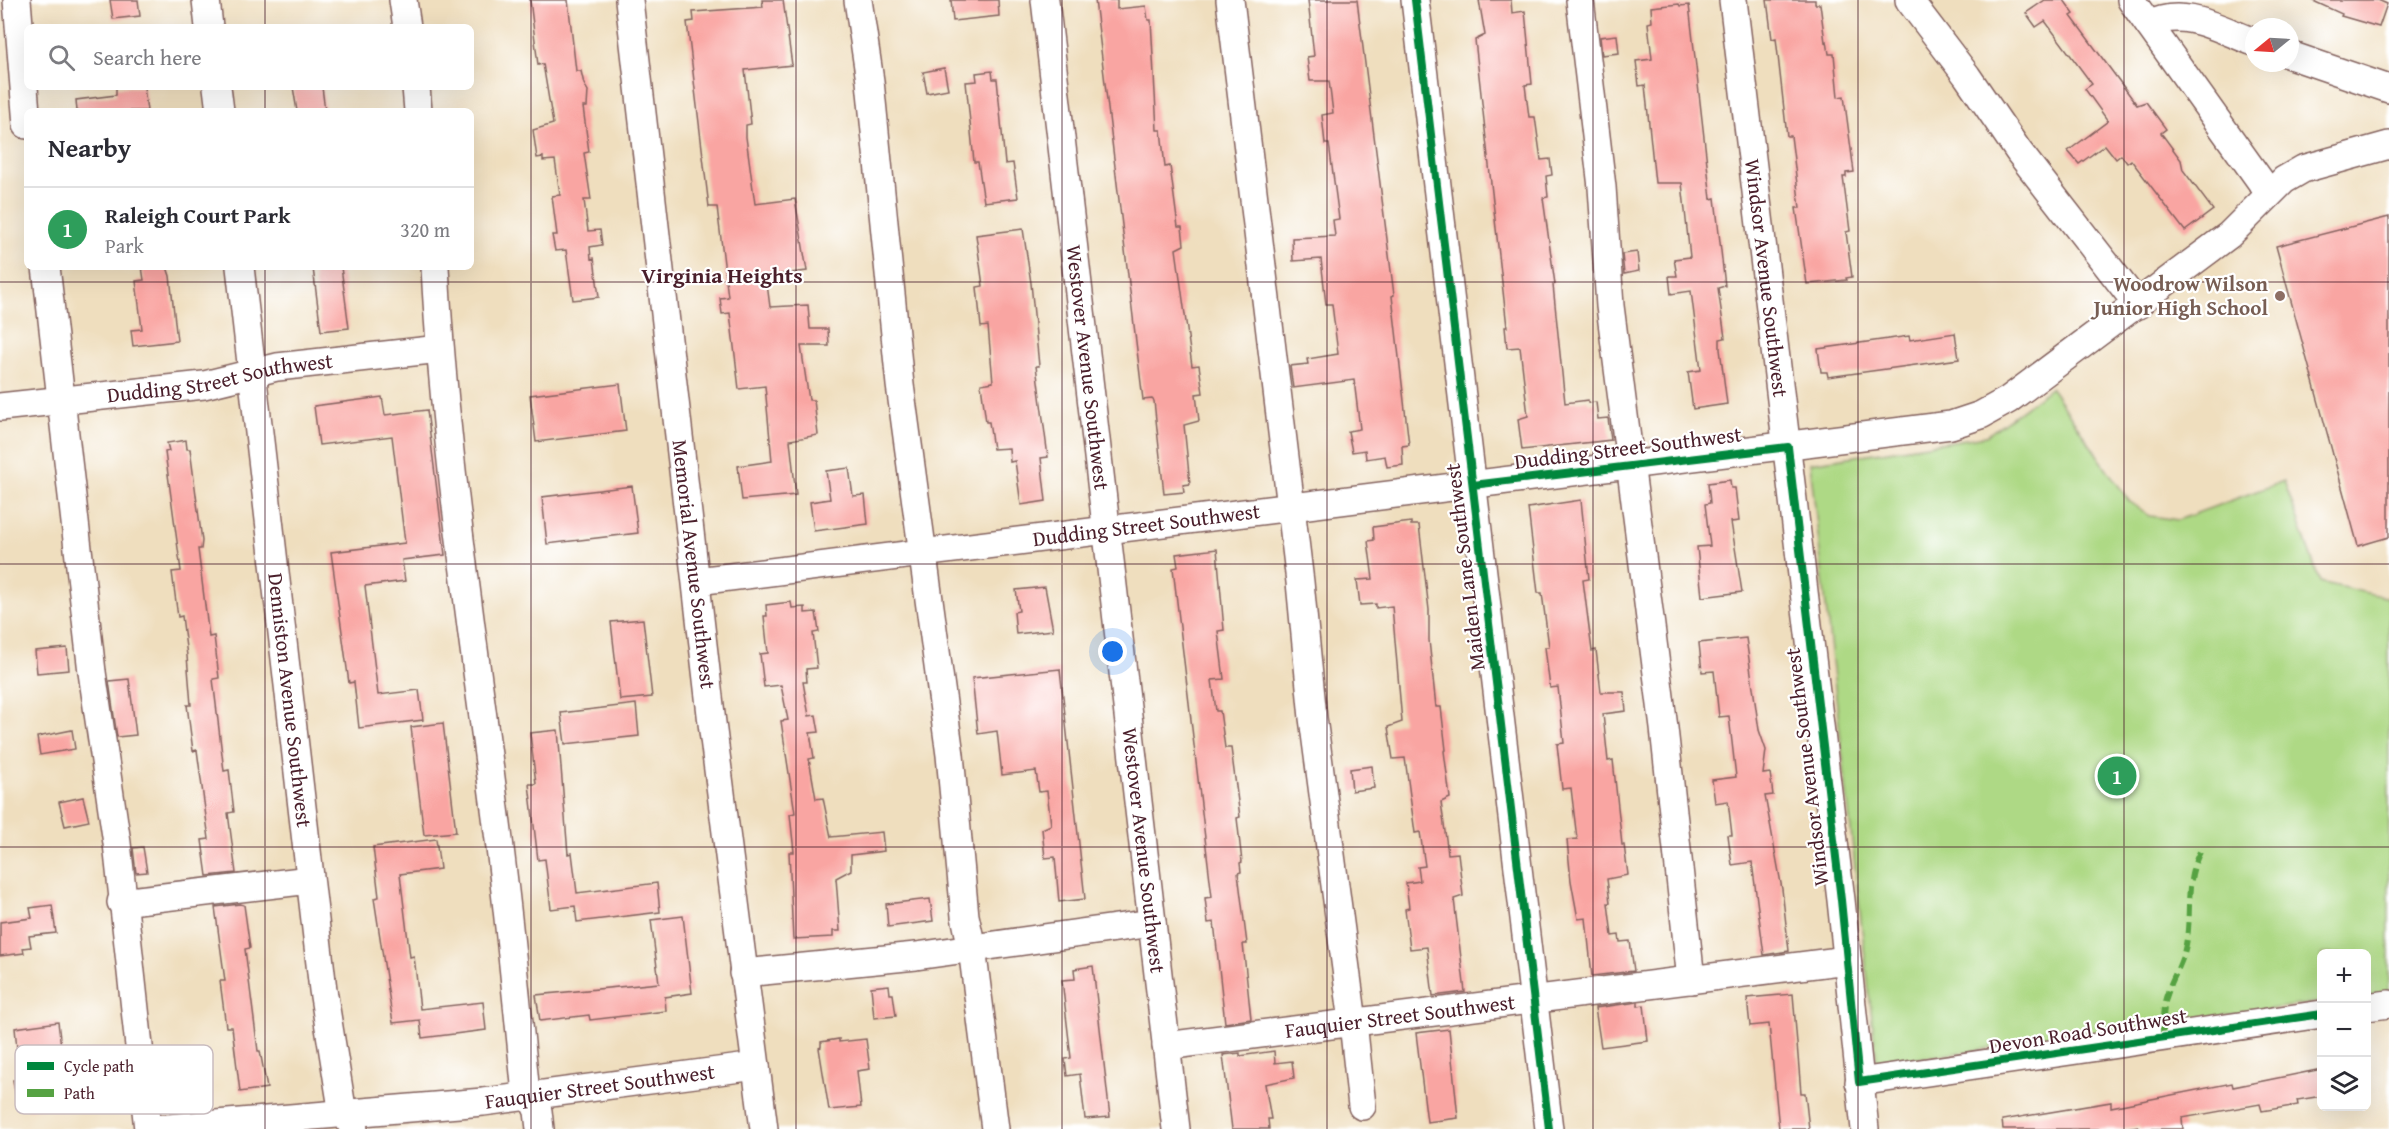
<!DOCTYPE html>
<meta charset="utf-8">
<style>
:root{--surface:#fff;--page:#f2f2f3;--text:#2b2b33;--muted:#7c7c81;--line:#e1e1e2;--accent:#1f6fb2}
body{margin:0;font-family:"Gentium Book Plus",serif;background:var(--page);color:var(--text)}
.controls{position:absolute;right:18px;bottom:18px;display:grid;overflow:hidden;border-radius:9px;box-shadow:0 6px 24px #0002}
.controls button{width:54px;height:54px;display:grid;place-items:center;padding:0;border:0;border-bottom:2px solid var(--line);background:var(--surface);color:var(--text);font:30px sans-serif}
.compass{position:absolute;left:2245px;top:18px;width:54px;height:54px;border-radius:50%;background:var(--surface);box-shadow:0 6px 24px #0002;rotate:252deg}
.you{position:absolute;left:1113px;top:652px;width:21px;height:21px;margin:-15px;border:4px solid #fff;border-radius:50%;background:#1a73e8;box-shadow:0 0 0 9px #1a73e833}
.badge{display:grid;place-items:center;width:39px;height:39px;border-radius:50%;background:var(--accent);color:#fff;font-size:20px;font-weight:700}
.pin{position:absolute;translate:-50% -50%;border:3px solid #fff;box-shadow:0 2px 6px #0006}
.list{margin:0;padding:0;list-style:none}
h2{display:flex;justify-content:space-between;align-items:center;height:78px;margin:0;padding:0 24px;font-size:26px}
h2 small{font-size:20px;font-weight:400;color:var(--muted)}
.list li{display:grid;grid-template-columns:39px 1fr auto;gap:18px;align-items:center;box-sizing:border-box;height:84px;padding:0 24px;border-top:2px solid var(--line)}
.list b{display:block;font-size:22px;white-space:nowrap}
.list p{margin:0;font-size:20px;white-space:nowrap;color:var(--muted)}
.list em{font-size:20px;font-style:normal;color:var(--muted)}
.icon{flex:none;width:33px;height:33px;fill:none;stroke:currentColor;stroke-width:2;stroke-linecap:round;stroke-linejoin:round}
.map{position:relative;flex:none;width:2389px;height:1129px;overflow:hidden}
.search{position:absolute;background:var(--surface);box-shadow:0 6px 24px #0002;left:24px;top:24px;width:450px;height:66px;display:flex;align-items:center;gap:15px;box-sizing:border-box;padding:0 21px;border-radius:9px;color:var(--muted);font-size:22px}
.panel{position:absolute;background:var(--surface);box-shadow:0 6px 24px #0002;left:24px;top:108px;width:450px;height:162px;border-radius:9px}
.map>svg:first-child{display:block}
</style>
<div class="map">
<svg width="2389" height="1129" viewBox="0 0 2389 1129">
<rect width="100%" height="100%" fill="#fff"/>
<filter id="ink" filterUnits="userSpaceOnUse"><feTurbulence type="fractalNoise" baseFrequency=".0167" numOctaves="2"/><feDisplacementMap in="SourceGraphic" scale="12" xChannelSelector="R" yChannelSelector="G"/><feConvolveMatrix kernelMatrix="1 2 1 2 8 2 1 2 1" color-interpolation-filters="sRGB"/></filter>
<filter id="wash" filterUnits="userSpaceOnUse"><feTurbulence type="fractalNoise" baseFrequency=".008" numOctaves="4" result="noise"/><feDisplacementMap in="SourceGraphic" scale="24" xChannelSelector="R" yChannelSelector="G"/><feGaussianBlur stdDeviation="1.35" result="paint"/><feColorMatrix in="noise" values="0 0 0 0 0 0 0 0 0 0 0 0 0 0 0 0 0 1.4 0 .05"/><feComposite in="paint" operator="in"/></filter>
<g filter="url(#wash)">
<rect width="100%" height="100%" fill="#efdebe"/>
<path fill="#aed985" stroke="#7c7c58" stroke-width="1.5" d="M2051,388L2129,501L2150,516L2178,520L2284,481L2320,582L2389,598V993L2367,996L2366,954H2322L2321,1002L1877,1064L1810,463L1986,436Z"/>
<g id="blocks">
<path fill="#f9a5a2" d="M110,0H138L140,16L113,19Z
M530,0H568L576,71H581L584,84L588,91L587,107H583L589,152L584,153L591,200H584L588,231L600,230L602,245L590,247L591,259L594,258L599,297L573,300L566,250L555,251L552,235H557L552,196L560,195L555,160L543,161V157L537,158L533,130L553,124L543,64L538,65Z
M762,0H783L792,65L745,70L751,124L746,125V137L755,204L795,199L807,271L766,276L770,307L808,305L810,329H828L829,346H801L809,400H814L818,435L790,440L796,495L742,500L738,466L772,461L765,386L739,389L730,313L722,314L720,298L728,297L722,247L717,207H709L687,22L694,21L693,12L763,7Z
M951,0H998L999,16L953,21Z
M1095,0H1117V9L1146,6L1148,20H1151L1157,130H1161L1165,167L1170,166L1178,227H1182L1184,245L1176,249L1192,366L1199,365L1203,393L1196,394L1199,421L1184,425L1190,484L1183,485L1184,492L1164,494L1154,401L1152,399L1143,400Z
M1308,0H1357L1394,295L1392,296L1409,445L1402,446L1403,465L1387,467L1385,456L1366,459L1365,450L1352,452L1348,431L1360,429L1354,380L1293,388L1290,366L1308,364L1307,359L1338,354L1332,304H1326L1321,259L1293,261L1292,238L1335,236L1333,220L1339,219L1329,144H1325L1322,115L1333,113L1329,81H1310L1307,57L1314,56Z
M1479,0H1511L1512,13L1525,11L1532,84L1525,85L1529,117H1535L1541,160L1550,159L1552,175L1546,176L1548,197L1543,198L1555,284L1553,285L1565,403L1588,400V403L1596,402L1598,419L1608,418L1611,440L1522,450L1518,419L1528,416L1520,347L1507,348L1505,327H1507L1475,40L1485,35Z
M1767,0H1815V4H1820L1825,42L1827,41L1829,54H1834L1838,97L1844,96L1854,172L1846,173V177H1843L1850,231L1846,232L1852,277L1846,278L1847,280L1807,284L1796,208H1800L1791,136H1787L1776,38L1772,39Z
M2045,0H2064L2074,14L2071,16L2137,105L2146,102L2166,129L2161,133L2181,160L2183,170L2213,210L2185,231L2131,160L2127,163L2121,155L2116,159L2105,145L2079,164L2068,151L2108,121L2085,89L2092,84L2045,21L2036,27L2026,13Z
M2311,0H2378L2387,4L2379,27L2341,16L2342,14Z
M1679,4L1680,6L1689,5L1711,199L1715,198L1725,286L1718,288L1725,338L1720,339V349L1727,404L1693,409L1688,372L1701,370L1691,291L1671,294L1669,276H1677L1674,259L1690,257L1682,183H1655L1645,85L1639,86L1636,61L1652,59L1648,23L1652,22L1651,7Z
M1617,35L1619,53L1602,55L1600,37Z
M944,68L948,89L927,93L923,72Z
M992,71L993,79H997L1005,164L1013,163L1018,198L984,202L978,162H974L966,82L977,81L976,73Z
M116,87H144L147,111H77L76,100L116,95Z
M293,87H322L325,111H297Z
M2389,217V537L2358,546L2276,246Z
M1023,229L1031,283L1039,366H1036L1048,457L1041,458L1046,501L1021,505L1015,461L1010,462L1009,448L993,449L989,422H986L981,384L993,382L988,326L981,327L977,287L983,286L976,235Z
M1637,252L1639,271L1624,274L1622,254Z
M142,267H167L170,276L177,341L133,346L131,330L142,329L136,281L144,280Z
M341,267L349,328L321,331L313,268Z
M1955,333L1959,359L1828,377L1827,372H1821L1818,349L1909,336L1910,340Z
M620,384L626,431L536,442L530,395Z
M382,397L385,415L427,410L445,555L402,560L405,581L365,586L378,695L419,690L423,720L359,728L354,682L349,683L331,552L405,543L392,436L319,445L314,406Z
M186,440L187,449H190L202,541L201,549H198L209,637L214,636L219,678L213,679L224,771L229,770L234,812L228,813L236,873L207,876L202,840L209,839L197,750L193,751L187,705H191L187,656L182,616L178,617L172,572L181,571L165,452L169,451L167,443Z
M849,468L853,496L865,495L868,524L814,531L810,502L830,499L826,471Z
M1730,480L1731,488H1735L1739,521L1731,522L1742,592L1702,597L1697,547L1710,546L1705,504L1710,503L1708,483Z
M632,486L638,533L547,544L542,497Z
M1581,500L1589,579L1583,580L1592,651L1596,650L1601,692H1624L1626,711L1603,714L1608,761L1613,760L1622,845H1624L1628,875L1607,879L1610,903H1608L1612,936L1619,935L1620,942L1630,941L1634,971L1592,976L1586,918L1578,919L1571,881L1567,840L1577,839L1571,788L1562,789L1557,744L1564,743L1558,687L1550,688L1545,647H1549L1542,593H1538L1528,508Z
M1411,522V525H1419L1429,610V640L1436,707H1441L1446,750L1444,751L1450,798L1441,802L1448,854L1458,853L1463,896L1454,899L1465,992L1433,996L1427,947L1410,949L1405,909L1409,908L1406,883L1420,881L1418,867L1425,866L1420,832L1415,833L1405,758L1393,759L1388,727L1402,722L1392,606L1376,608V604L1360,605L1357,580L1373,579L1368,541L1374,540L1373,527Z
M1217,549L1224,630L1218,631L1224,679L1212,680L1216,711H1220L1225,748H1231L1240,817L1237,818L1242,862L1240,863L1241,872L1238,873L1247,944H1243L1251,1019L1225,1023L1214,922L1208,923L1205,898L1212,897L1173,568L1178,567L1176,554Z
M1045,587L1053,630L1016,634L1014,612L1019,611L1016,590Z
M791,602L792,608L805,607V613L816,612L819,632L813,633L817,668L806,669L807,682H803L809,716L816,715L819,732L810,733L814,758L809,759L816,799L823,798L831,837L882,832L884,851L851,855V870L836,878L840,931H833V937L793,939L789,852H794L790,814L795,813L781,721L788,720L781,685L764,687L760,654L768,653L764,616H767L766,605Z
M643,619L652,697L620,700L611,622Z
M1746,638L1759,730L1766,750L1763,774L1770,773L1773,795L1765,796L1782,889L1789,951L1764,955L1752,862L1732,865L1728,835H1732L1728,801L1715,803L1712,780L1736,777L1729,716L1719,717L1714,671L1702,672L1699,643Z
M67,648L69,670L37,673L35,651Z
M1060,669L1085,899L1059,902L1055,857L1045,858L1042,829L1051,825L1047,791L1039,792L1036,771L1002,775L997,731L978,734L972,678Z
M129,679L136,735L117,737L109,681Z
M636,704L639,736L565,744L561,713Z
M443,723L456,832L424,835L411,727Z
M72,730L75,749L40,755L37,737Z
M558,730L568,854L572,853L577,893L657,883L660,912L577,922L575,906L551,909L545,859L538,860L529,784H536L530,733Z
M1372,766L1374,788L1352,791L1350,769Z
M83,797L89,821L65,826L59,802Z
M436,839L440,869L400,874L410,957L414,956L420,1009L483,1002L486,1030L422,1038L420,1020L393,1023L374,898L379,897L373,847Z
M143,847L147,872L136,873L133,848Z
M930,899L933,921L888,927L886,904Z
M240,904L244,905L250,948L245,949L258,1051H260L267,1088L240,1092L232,1027H226L220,981H225L215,907Z
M52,905L56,933L29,936L31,947L23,948L24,953L0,956V922L32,918L30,908Z
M683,916L692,993L665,997L666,1011L590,1020L589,1015L540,1021L536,995L659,983L651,920Z
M1093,966L1110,1117L1085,1119L1080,1074L1067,1076L1065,1059L1071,1058L1062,980L1075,979L1074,969Z
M889,985L890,994H893L896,1016L874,1018L871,987Z
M1793,994L1801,1093H1805L1809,1129H1779L1769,1024L1750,1026L1747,998Z
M1638,1002V1006L1644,1005L1648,1041L1601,1047L1595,1008Z
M58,1022L68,1105L28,1109L26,1096L16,1097L13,1080H20L15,1028Z
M1449,1029L1458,1118L1427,1122L1416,1033Z
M839,1039V1042L866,1039L870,1069L857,1071L861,1107L829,1110L819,1048L821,1047V1042Z
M1274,1051L1275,1063L1292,1061L1294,1078L1265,1084L1271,1119H1268L1269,1129H1232L1223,1055L1240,1053V1056Z
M2322,1069V1096L2297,1100L2298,1105L2262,1111L2260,1104L2182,1118L2183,1129H2139L2138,1126L2120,1129H2003L2002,1120L2111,1102V1107L2232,1083L2233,1087Z"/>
</g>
</g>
<g filter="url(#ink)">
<use href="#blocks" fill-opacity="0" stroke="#84625e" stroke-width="1.5"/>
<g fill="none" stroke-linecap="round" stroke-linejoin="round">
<defs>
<g id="minor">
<path d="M17,0L27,125"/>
<path d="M206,0L209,27"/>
<path d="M403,0L407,27"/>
<path id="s1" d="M629,0L712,723L764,1129"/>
<path d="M858,0L870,81L900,385L950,755L965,916L972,948L995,1129"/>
<path id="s2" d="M1045,0L1176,1129"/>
<path d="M1230,0L1300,582L1313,718L1353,1022L1362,1106"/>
<path d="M1415,0L1549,1129"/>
<path d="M1580,0L1602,187L1610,306L1664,728L1691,980"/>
<path id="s3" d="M1733,0L1841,900L1865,1129"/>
<path d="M1909,0L1967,76L2019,152L2138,305"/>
<path d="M2131,0L2269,193"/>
<path d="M2149,25C2183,6 2221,30 2254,42"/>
<path d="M2290,55L2389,89"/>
<path d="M217,87L220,111"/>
<path d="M416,87L418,111"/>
<path d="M46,267L92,672L117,843L148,1129"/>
<path id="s4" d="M240,267L323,990L342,1108L354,1129"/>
<path d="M435,267C445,459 475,649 499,840C509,921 517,1002 525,1084L538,1111L540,1129"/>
<path id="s5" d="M0,407L204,385L277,367L440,349"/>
<path id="s6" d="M697,581L1951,425L1981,415L2008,400L2229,235L2284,180L2303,169L2389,145"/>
<path d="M121,902L310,880"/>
<path d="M743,973L916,956L1152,923"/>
<path d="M2366,1007L2389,1004"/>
<path id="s7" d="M1166,1046L1847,960"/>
<path d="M1859,1082L2322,1014"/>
<path id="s8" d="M156,1129L483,1102L756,1066"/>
</g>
</defs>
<use href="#minor" stroke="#84625e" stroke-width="30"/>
<use href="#minor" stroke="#fff" stroke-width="27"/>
<path stroke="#56a243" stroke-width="6" stroke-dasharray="12 6" stroke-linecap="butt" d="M2163,1038C2163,1022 2162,1007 2168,992C2172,979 2180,967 2184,953C2194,918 2182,884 2201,850"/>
<defs>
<path id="cycleway" d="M1415,0L1549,1129
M1473,485L1788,447L1841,900L1859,1082L2322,1014"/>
</defs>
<use href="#cycleway" stroke="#fff" stroke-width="11"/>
<use href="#cycleway" stroke="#00873e" stroke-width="8"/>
</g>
</g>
<path fill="none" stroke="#4a1f2b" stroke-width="1.5" stroke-opacity="0.55" d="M265,0V27M531,0V1129M796,0V1129M1062,0V1129M1327,0V1129M1593,0V1129M1858,0V1129M2124,0V1129M265,87V111M265,267V1129M0,282H2389M0,564H2389M0,847H2389"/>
<circle fill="#8d6e63" stroke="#fff" stroke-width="2" cx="2280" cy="296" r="6"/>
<g text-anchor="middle" stroke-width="4.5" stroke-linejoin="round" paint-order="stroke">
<g font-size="21" fill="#4a1f2b" stroke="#fff">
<text dy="7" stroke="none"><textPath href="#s3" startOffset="280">Windsor Avenue Southwest</textPath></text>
<text dy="7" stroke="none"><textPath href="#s2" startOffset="370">Westover Avenue Southwest</textPath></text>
<text dy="7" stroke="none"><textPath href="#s5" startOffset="222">Dudding Street Southwest</textPath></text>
<text transform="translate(1628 448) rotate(-7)" y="7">Dudding Street Southwest</text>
<text dy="7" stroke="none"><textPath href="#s6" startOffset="453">Dudding Street Southwest</textPath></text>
<text dy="7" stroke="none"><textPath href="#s1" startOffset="568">Memorial Avenue Southwest</textPath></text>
<text transform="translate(1465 567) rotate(-97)" y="7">Maiden Lane Southwest</text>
<text dy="7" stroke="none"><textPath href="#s4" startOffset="436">Denniston Avenue Southwest</textPath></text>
<text transform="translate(1807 767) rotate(-97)" y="7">Windsor Avenue Southwest</text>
<text dy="7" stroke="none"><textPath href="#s2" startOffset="856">Westover Avenue Southwest</textPath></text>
<text dy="7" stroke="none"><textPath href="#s7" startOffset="236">Fauquier Street Southwest</textPath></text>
<text transform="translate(2088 1031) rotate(-9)" y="7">Devon Road Southwest</text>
<text dy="7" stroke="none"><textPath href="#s8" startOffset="446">Fauquier Street Southwest</textPath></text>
</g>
<g font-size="21" font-weight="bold" fill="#785e54" stroke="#fff" text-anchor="end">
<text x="2268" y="291">Woodrow Wilson<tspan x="2268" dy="24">Junior High School</tspan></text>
</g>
<g font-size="22" font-weight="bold" fill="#4a1f2b" stroke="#fff">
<text x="722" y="283">Virginia Heights</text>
</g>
</g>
<rect x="15" y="1045" width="198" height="69" rx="9" fill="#fff" stroke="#c9bcbf" stroke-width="1.5"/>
<rect x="27" y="1062" width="27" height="8" fill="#00873e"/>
<rect x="27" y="1089" width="27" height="8" fill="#56a243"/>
<g font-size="16" fill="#4a1f2b">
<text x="64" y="1072">Cycle path</text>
<text x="64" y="1099">Path</text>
</g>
</svg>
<div class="controls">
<button>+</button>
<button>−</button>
<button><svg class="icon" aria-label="layers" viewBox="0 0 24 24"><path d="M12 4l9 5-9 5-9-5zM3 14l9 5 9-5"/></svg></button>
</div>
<svg class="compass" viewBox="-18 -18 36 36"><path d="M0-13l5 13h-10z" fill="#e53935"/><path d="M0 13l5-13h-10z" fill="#7c7c81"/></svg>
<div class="you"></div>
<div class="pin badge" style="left:2117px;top:776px;background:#2e9e5b">1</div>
<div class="search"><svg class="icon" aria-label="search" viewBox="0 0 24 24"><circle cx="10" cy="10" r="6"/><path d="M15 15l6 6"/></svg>Search here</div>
<section class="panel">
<h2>Nearby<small></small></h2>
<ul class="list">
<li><span class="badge" style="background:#2e9e5b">1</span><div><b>Raleigh Court Park</b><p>Park</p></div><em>320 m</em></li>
</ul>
</section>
</div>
